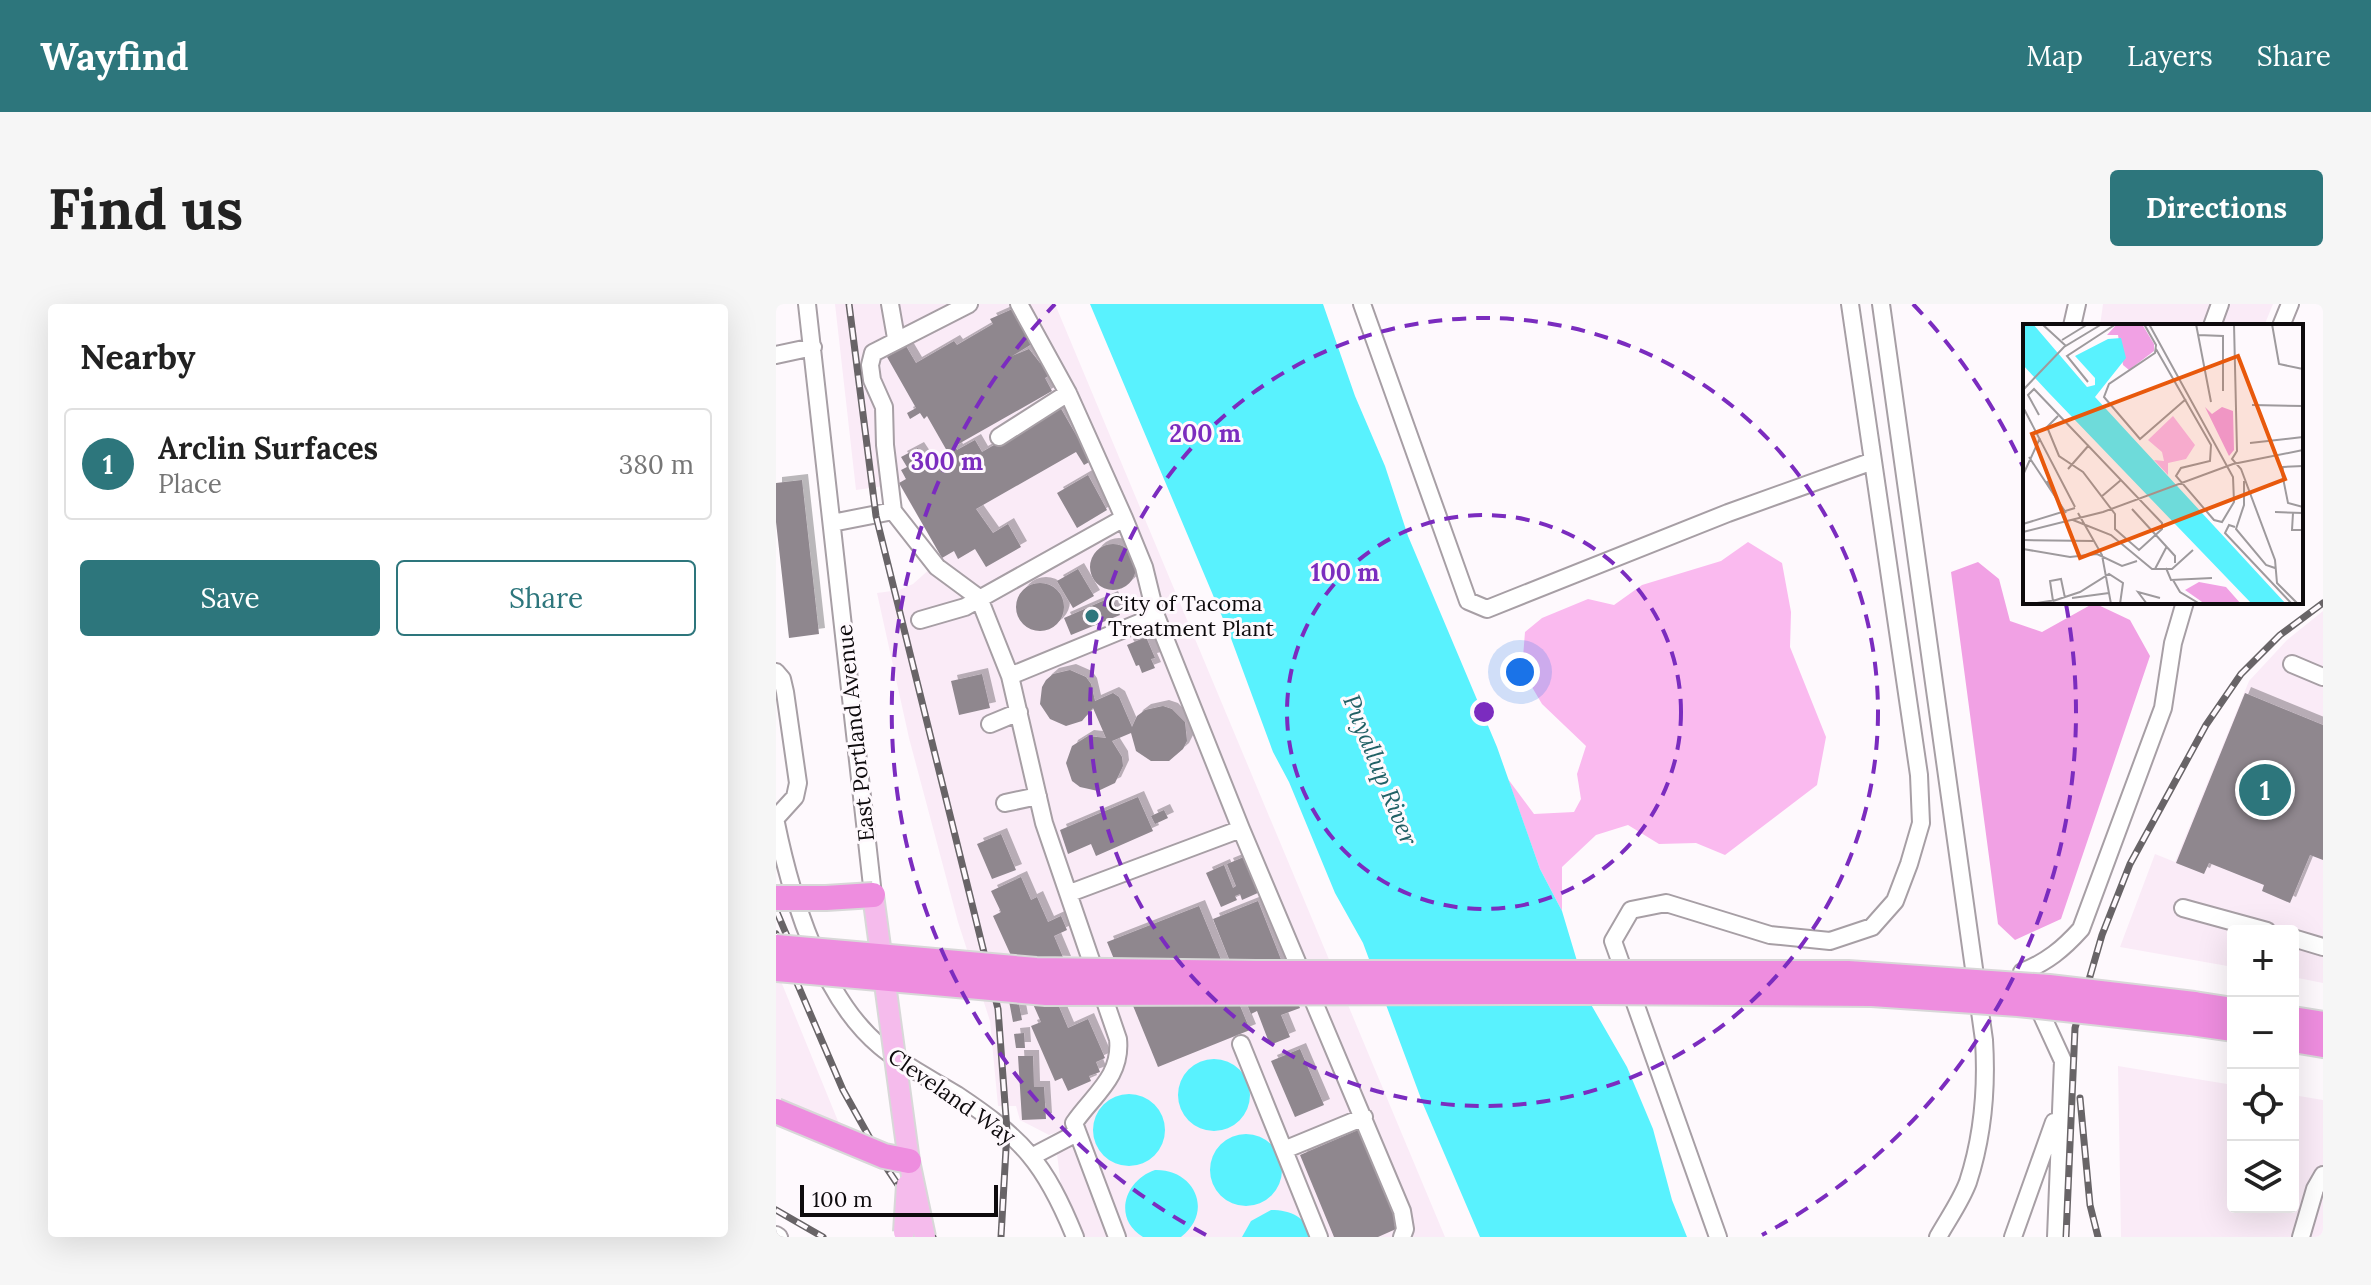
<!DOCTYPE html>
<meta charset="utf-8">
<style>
:root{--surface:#fff;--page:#f6f6f6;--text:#222;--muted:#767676;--line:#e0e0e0;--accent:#2d767c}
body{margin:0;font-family:Lora,serif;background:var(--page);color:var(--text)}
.controls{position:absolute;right:24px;bottom:24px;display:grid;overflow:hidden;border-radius:8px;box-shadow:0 8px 32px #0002}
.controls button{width:72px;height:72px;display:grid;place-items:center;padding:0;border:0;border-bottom:2px solid var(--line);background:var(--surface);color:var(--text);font:40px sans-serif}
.scale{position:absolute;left:24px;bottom:20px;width:198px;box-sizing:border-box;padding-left:8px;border:4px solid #0e0b0d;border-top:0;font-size:22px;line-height:28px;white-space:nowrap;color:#0e0b0d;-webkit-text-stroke:6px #fef9fd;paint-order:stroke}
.you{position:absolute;left:744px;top:368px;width:28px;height:28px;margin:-20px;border:6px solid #fff;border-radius:50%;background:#1a73e8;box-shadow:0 0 0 12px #1a73e833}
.badge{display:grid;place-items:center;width:52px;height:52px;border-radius:50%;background:var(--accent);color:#fff;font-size:26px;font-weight:700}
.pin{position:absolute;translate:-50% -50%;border:4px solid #fff;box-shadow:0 2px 8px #0006}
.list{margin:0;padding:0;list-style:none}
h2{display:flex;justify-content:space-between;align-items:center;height:104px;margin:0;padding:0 32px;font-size:34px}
h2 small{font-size:26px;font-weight:400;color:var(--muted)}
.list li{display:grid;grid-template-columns:52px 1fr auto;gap:24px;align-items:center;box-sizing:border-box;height:112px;margin:0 16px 16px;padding:0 16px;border:2px solid var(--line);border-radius:8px}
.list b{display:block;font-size:30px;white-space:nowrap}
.list p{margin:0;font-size:26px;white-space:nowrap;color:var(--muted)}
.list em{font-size:26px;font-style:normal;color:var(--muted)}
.actions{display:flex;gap:16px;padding:24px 32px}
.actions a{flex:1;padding:18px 0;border:2px solid var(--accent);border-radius:8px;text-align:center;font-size:28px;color:var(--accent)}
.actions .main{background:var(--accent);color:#fff}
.icon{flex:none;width:44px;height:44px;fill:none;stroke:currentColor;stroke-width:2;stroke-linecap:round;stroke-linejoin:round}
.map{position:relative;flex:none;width:1547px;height:933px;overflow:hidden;border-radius:8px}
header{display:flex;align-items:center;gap:48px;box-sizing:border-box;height:112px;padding:0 40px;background:var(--accent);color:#fff}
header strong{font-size:38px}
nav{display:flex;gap:44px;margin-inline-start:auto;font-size:28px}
.intro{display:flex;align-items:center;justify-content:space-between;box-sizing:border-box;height:192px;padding:0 48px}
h1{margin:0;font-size:56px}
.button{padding:20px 36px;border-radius:8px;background:var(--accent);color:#fff;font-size:28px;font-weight:700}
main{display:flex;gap:48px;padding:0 48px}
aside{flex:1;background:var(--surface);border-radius:8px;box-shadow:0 8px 32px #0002}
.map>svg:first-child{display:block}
</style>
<header>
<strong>Wayfind</strong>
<nav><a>Map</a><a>Layers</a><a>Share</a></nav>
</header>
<div class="intro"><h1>Find us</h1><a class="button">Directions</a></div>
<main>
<aside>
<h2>Nearby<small></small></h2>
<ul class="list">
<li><span class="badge">1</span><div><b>Arclin Surfaces</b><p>Place</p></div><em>380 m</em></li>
</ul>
<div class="actions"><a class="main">Save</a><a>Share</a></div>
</aside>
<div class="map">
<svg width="1547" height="933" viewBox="0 0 1547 933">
<defs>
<filter id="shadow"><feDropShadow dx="6" dy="-6" stdDeviation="0" flood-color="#0004"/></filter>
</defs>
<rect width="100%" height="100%" fill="#fef9fd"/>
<path fill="#faebf7" d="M59,0H279L669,933H306L285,882L281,850L288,845L281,828L273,831L244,816L240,802H222L214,717L182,618L133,434L101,289L123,286L137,280L166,254L123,180L80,186Z
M1327,0H1497L1488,22H1324Z
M1547,307V679L1517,673V627H1457V663L1344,643L1379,550L1399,558L1473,377L1511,336Z
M0,665L64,822L0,797Z
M1342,762L1457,781V903H1517V791L1547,796V933H1345Z"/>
<path fill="#fabaef" d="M972,238L1006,259L1015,308L1014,343L1050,433L1041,481L949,551L920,539L883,540L852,521L820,531L786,563V607L764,565L732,475L758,510L798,508L805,495L801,470L810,442L766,400L746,366L749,328L766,314L812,295L838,301L866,281L945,257Z"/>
<path fill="#f1a1e4" d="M1202,258L1223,275L1234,317L1266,328L1318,299L1354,316L1374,352L1285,615L1239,636L1222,620L1175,268Z"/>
<path fill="#59f2fe" d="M314,0H547L579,92L609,162L632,232L721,443L764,565L786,607L813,697L851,763L877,825L896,896L911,933H704L647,800L587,639L559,589L513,478L497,448L453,329Z
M402 791a36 36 0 1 1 72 0a36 36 0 1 1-72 0Z
M317 826a36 36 0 1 1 72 0a36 36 0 1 1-72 0Z
M434 866a36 36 0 1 1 72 0a36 36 0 1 1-72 0Z
M379,866C419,865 438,908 405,933H367C336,914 349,876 379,866Z
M495,906C515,906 530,913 536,933H466L475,917Z"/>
<path fill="#8f878e" filter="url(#shadow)" d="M241,3L261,37L236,52L253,45L264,59L269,56L277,69L269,74L276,87L179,142L181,146L199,136L206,148L284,103L315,157L308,161L300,148L200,205L217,229L232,220L245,243L210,263L199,245L182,255L178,247L166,254L123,179L130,175L125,166L131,163L125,153L142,144L156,165L175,154L151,112L148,115L144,109L134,115L131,109L140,104L111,53L130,42L140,59L178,37L181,41L217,20L214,15Z
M312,171L331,206L301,224L281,189Z
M26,176L43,330L13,334L0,218V179Z
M314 263a23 23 0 1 1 46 0a23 23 0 1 1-46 0Z
M302,265L318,292L297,304L281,277Z
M240 303a24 24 0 1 1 48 0a24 24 0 1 1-48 0Z
M336,293L344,311L295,331L288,314Z
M370,333L379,354L375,355L379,364L366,369L363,361L360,362L351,341Z
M294,366L310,373L315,380L319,397L337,389L343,393L356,423L361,412L369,406L387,402L396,405L409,418L411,437L407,445L393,457H375L360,447L355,429L336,437L346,453L347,462L339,479L322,487L304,483L296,477L290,459L296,442L312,432L330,434L317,404L306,417L290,422L274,415L264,400L266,383L270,376L277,370Z
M206,370L214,404L183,411L175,377Z
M1469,389L1547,421V556L1534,551L1514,599L1486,587L1488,581L1433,559L1428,570L1400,559Z
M362,493L377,527L320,552L315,540L292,550L284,526Z
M388,506L392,514L379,520L375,512Z
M225,530L240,566L216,575L201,540Z
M468,553L484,588L466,596L464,590L459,592L461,596L445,603L430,569L448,561L457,584L460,582L451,560Z
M245,573L255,596L261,593L272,618L285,612L291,626L278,632L289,658L237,656L217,612L225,608L215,587Z
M482,597L524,704L505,711L514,733L494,741L481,707L475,710L437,615Z
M423,602L474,726L382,763L331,638Z
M278,691L292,724L312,715L329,754L320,758L324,768L313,772L315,777L292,787L286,774L279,777L255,722L265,718L257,700Z
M242,695L246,716L237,718L233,697Z
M248,729L249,744H240L238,730Z
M524,745L548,801L519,813L495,757Z
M242,752H257L258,783H268L270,815L246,816Z
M582,826L621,919L618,920L620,925L602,933H558L524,851Z"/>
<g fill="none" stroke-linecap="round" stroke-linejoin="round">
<defs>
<path id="minor" d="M31,0L97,591
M114,0L120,34
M193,0L97,49L94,61L96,76L108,103L109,141L117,207L161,263L203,294L234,372L268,519L342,735C346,773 317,791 298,819L341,933
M243,0L292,89L348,214L368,263L380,312L465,525L626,907L629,925L626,933
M586,0L692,297L711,305L952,209L1097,157
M1105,0L1208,736C1211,784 1207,832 1192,878C1185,897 1172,915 1162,933
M1296,22L1301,0
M1436,22L1444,0
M1505,22L1514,0
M0,51L37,43
M223,133L292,89
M56,219L117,207
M144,316L189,303L348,214
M1516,360L1547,373
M0,368L6,375L9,388L22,479L19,493L0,514
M234,372L380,312
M214,420L243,408
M229,499L262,492
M0,519C15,592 45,693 104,742C128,762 155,775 181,791C247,835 269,859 299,933
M294,589L465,525
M1407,604L1491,627
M1517,634L1547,643
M465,740L543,933
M508,846L588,813
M257,852L301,829
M0,931L3,933
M942,933L837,637L855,606L890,599L994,631L1054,637L1096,623L1119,597L1133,560L1145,519L1143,471L1074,0
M1237,933L1278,818
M1280,933L1287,757L1246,668C1271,658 1287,645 1305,625L1387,404L1397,339L1409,298
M1525,933L1539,885L1547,871"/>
<path id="highway" d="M1418,700L1457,706
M1517,715L1547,720
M1415,719L1457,725
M1517,736L1547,741"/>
</defs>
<use href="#minor" stroke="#a79fa5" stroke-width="20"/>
<use href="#highway" stroke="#d8d8d8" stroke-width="28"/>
<use href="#minor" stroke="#fff" stroke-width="16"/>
<use href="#highway" stroke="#ee8ddf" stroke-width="24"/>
<defs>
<path id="rail" d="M73,0L100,212L222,705L231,827L225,933
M0,606L14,639
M0,630L67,786L110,863L157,933
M1304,794L1314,901L1322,933
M0,906L47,933
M1290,933L1299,724L1326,631L1354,560L1430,421L1465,370L1504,331L1547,299"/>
</defs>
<use href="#rail" stroke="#686467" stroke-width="7"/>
<use href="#rail" stroke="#fef9fd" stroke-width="4" stroke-dasharray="12" stroke-linecap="butt"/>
<defs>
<path id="major-bridge" d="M97,591L133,857L149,933
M128,928L131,881"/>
<path id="highway-bridge" d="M0,594H50L97,591
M0,643L260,666L480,669H1072L1273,683L1418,700
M0,665L270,689L808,688L1096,690L1242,700L1415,719
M0,807L108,852L133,857"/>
</defs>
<use href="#major-bridge" stroke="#d8d8d8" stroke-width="24" stroke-linecap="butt"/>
<use href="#highway-bridge" stroke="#d8d8d8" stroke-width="28" stroke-linecap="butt"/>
<use href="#major-bridge" stroke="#f5bbec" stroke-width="20"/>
<use href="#highway-bridge" stroke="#ee8ddf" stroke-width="24"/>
</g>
<g fill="none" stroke="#7b2cbf" stroke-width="4" stroke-dasharray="14 10">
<circle cx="708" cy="408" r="197"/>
<circle cx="708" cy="408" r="394"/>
<path d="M430 931A592 592 0 0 1 279 0M1137 0A592 592 0 0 1 1249 167M1290 300A592 592 0 0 1 986 931"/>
</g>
<circle fill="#2d767c" stroke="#fef9fd" stroke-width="3" cx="316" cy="312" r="8"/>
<g text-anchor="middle" stroke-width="6" stroke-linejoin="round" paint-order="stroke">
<g font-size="22" fill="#0e0b0d" stroke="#fef9fd" text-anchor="start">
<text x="332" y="307">City of Tacoma<tspan x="332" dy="25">Treatment Plant</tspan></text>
</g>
<g font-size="22" fill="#0e0b0d" stroke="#fef9fd">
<text transform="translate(79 429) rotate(-96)" y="8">East Portland Avenue</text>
<text transform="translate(176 792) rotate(35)" y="8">Cleveland Way</text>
</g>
<g font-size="24" font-style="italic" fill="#216065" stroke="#fef9fd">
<text transform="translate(604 466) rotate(68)" y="8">Puyallup River</text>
</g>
</g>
<g transform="translate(1247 20)">
<rect width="280" height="280" fill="#fef9fd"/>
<path d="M150,92L172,121L163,135L145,139V151L131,136L141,137L139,128L125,116Z" fill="#fabaef"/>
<path d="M94,0H119L131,20V27L106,46L100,41L95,11H84ZM182,83L189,90L199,83L210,87L211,126L206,132ZM176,258L203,263L218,280H182L162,266Z" fill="#f1a1e4"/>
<path d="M0,0H10L64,63L72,61V54L52,32L85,15L98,14L103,34L72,73L263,280H229L25,68L0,41Z" fill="#59f2fe"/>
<path fill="none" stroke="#9e9a9d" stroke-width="2" d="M19,0L43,22M121,0L133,21L132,29L86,60L81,73L117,115L163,75M126,0L210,153L211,178L199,198L191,196L153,152L158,144L187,137L188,121L133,25M173,0L188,78M211,0L214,127L209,135L218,145L252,236L254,259L275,280M249,0L256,40L280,45M175,11L200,12V67M39,16L65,0M65,58L44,32L93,0M0,66L41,23L79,0M229,81L280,82M0,83L52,183M16,91L5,71L11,65L139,199V205L116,226L92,205V190L60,148L36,132L24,103L35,92M227,119L280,113M6,133L43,189M280,142L260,143L259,149L265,179L280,183M45,145L66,121M0,151L17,114M24,157L36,178M221,157V181L213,205L243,241L252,244M78,173L98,156M109,185L152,232V239M252,188L280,189M55,189L79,231L88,280M270,189L269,206H280M50,196L88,211L129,245H149L170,226M0,200L52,184M212,203L206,201L202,209L269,280M0,208L80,188L210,140L280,126M0,216L71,217M0,225L47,233L74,230L99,242L114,237M143,244L148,256L189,254M132,245L144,222M150,256L157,268L177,280M49,274L86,269M30,277L27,257L38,255L42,274M30,277L57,268L86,250L100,259L97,280M7,280L33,276M124,280L115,268L137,274"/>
<path fill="#e8590c" fill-opacity="0.15" stroke="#e8590c" stroke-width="4" d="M215,32L262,155L57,234L9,110Z"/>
<rect width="280" height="280" fill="none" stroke="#0e0b0d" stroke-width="4"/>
</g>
<circle cx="708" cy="408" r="12" fill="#7b2cbf" stroke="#fef9fd" stroke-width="4"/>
<g font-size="24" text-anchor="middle" font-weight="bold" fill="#7b2cbf" stroke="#fef9fd" stroke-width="6" stroke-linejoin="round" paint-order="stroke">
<text x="429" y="138">200 m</text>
<text x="171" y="166">300 m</text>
<text x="569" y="277">100 m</text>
</g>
</svg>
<div class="controls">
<button>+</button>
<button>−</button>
<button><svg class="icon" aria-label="locate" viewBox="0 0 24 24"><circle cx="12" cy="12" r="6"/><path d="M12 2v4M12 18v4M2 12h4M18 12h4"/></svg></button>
<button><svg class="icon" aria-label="layers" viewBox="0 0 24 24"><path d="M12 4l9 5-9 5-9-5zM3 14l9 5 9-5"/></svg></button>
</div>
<div class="scale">100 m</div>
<div class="you"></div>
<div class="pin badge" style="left:1489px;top:486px">1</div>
</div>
</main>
